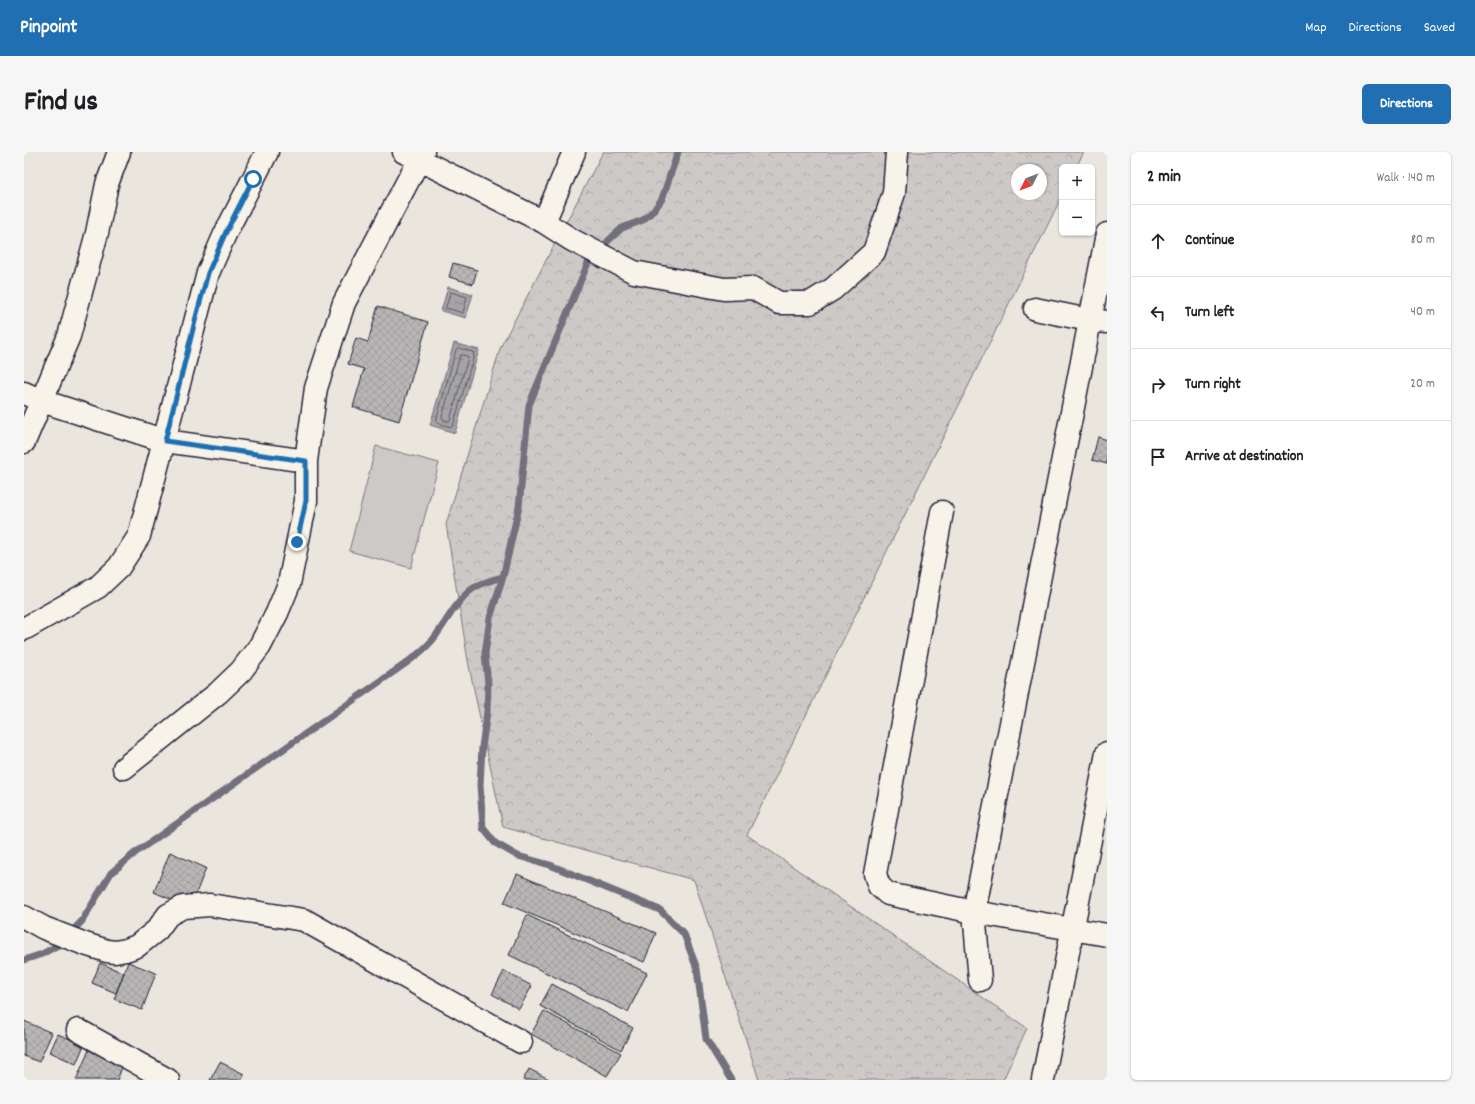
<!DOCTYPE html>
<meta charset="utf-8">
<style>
:root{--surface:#fff;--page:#f6f6f6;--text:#202124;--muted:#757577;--line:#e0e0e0;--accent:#1f6fb2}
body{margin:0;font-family:Dekko,sans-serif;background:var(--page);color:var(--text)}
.controls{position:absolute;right:12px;top:12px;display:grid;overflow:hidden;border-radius:6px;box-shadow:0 1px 3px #0004}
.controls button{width:36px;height:36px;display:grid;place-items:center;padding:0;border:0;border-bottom:1px solid var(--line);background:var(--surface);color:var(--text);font:20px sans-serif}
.compass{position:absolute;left:987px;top:12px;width:36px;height:36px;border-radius:50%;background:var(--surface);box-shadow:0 1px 3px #0004;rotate:228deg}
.stop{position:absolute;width:12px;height:12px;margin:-9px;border:3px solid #1f6fb2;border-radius:50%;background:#fff}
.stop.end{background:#1f6fb2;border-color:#fff;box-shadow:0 1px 4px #0008}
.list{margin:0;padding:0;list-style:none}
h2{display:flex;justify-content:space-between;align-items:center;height:52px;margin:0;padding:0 16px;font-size:17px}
h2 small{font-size:13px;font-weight:400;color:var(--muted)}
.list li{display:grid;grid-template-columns:26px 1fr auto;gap:12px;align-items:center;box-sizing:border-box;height:72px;padding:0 16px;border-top:1px solid var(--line)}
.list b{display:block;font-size:15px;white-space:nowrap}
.list em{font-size:13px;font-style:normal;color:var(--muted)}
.icon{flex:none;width:22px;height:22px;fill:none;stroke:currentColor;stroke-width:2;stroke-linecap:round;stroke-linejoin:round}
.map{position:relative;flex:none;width:1083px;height:928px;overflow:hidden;border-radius:6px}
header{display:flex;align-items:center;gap:24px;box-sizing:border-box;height:56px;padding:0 20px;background:var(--accent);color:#fff}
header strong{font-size:19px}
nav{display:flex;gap:22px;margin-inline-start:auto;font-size:14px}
.intro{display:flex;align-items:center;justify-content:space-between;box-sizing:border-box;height:96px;padding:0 24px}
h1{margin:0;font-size:28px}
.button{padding:10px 18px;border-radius:6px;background:var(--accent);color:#fff;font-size:14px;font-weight:700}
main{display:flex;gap:24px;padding:0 24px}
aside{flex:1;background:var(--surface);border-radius:6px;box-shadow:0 1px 3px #0004}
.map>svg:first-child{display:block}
</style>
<header>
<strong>Pinpoint</strong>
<nav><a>Map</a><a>Directions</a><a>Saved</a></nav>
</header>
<div class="intro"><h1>Find us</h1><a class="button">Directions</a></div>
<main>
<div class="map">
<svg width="1083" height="928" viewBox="0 0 1083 928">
<defs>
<pattern id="forest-crowns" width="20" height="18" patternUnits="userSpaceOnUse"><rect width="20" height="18" fill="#cdc9c6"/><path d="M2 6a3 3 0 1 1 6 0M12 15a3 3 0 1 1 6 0" fill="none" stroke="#b0acab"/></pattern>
<pattern id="water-ripples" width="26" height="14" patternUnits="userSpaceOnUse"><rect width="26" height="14" fill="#a6a3a6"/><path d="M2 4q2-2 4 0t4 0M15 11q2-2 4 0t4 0" fill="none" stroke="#878488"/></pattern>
<pattern id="building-cross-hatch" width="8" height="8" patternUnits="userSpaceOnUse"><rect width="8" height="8" fill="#b8b6b5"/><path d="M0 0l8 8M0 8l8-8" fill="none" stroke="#9e9c9d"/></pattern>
</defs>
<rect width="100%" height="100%" fill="#eae6de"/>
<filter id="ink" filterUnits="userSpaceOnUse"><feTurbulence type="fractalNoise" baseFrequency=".025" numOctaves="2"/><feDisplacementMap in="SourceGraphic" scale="8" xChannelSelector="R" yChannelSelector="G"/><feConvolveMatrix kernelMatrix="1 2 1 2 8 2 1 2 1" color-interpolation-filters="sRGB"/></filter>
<g filter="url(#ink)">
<path fill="url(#forest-crowns)" stroke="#787680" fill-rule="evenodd" d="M579,0H1060L1052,15H1038V44L723,683L1003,876L979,928H735L670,728L479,675L444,509L422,372L477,194ZM993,18H1017V42H993Z"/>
<path fill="#cdc9c6" stroke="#787680" d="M352,294L415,311L387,416L325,399Z"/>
<path fill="url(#water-ripples)" stroke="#716f7b" d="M424,135L449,142L442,166L417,159Z
M430,191L455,198L431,281L406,273Z"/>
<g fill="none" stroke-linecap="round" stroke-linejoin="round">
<path stroke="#575666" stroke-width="1" d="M427,140L443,145L439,161L422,156Z
M435,196L449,200L450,203L429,274L427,275L413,271L412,269L432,198Z
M438,203L443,204L444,206L426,268L423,269L419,267L418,265L436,204Z"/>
<path stroke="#716f7b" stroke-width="7" d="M654,0L638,47L630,58L619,68L598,76L585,88L564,111L505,253L495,355L479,425L466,466L461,502L464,532L463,560L458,595L456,633L459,676L471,691L494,704L526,713L636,758L660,782L673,817L682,887L707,928
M0,808L18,802L36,792L58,769L87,721L111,701L381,512C393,503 405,494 413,482C435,451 438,434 479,425"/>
</g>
<path fill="url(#building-cross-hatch)" stroke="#22223b" d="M429,111L453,118L449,132L425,125Z
M354,154L404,170L375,269L329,255L340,217L324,212L332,186L344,190Z
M1074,285L1083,288V312L1068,308Z
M146,700L182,716L171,744L148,748L130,740Z
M493,722L632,781L620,810L480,751Z
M503,763L623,821L604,860L485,803Z
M104,810L132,821L118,858L90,847Z
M76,811L100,821L92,841L68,831Z
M480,819L508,834L495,857L468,842Z
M528,832L609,876L597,898L516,854Z
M520,859L597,901L583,924L507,882Z
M0,869L28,881L15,910L0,904Z
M34,882L60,893L52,912L26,900Z
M65,898L99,913L93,928H52Z
M196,910L220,922L217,928H186Z
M505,917L527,928H499Z"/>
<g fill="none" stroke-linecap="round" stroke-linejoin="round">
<defs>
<path id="minor" d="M380,0L520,70L548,88L610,120L700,137L729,136L755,151H786L809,137L850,100L870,41L873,0
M520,70L550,0
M1011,157L1065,168L1083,170
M0,241L18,249L141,289L282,309
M0,290L45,184L73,81L83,32L95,0
M918,360L851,722L855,734L864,742L950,760L1083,783
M0,477L74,435L95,415L115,384L184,121L201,82L243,0
M100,616L194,541L217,519L236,494L253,461L265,432L282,349V309L292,236L320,151L399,0
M0,765L20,776L61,792L83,799L91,800L102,798L113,794L133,778L144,763L159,755L186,753L280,768L497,890
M956,828L950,760L1083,82
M54,878L144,928
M1019,928L1083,601"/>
</defs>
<use href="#minor" stroke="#22223b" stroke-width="25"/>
<use href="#minor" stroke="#f7f3e8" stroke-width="22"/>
</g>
</g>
<g fill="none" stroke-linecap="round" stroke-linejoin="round" filter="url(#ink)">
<path stroke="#1f6fb2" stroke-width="5" d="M229,27L201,82L184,121L172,165L141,289L282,309V349L273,390"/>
</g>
</svg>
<div class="controls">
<button>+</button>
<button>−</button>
</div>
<svg class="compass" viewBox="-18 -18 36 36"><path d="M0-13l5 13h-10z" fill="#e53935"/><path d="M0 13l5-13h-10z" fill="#757577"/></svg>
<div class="stop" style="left:229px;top:27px"></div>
<div class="stop end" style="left:273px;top:390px"></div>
</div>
<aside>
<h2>2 min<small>Walk · 140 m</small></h2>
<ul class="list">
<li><svg class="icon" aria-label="ahead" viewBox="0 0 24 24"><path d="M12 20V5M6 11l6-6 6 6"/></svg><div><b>Continue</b></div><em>80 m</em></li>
<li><svg class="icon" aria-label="left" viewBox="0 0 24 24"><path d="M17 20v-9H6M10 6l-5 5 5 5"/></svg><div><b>Turn left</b></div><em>40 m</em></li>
<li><svg class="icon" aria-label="right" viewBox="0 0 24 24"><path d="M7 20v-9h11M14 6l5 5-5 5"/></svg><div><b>Turn right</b></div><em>20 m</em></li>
<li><svg class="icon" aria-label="arrive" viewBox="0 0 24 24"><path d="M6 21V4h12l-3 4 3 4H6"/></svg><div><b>Arrive at destination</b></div></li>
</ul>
</aside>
</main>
